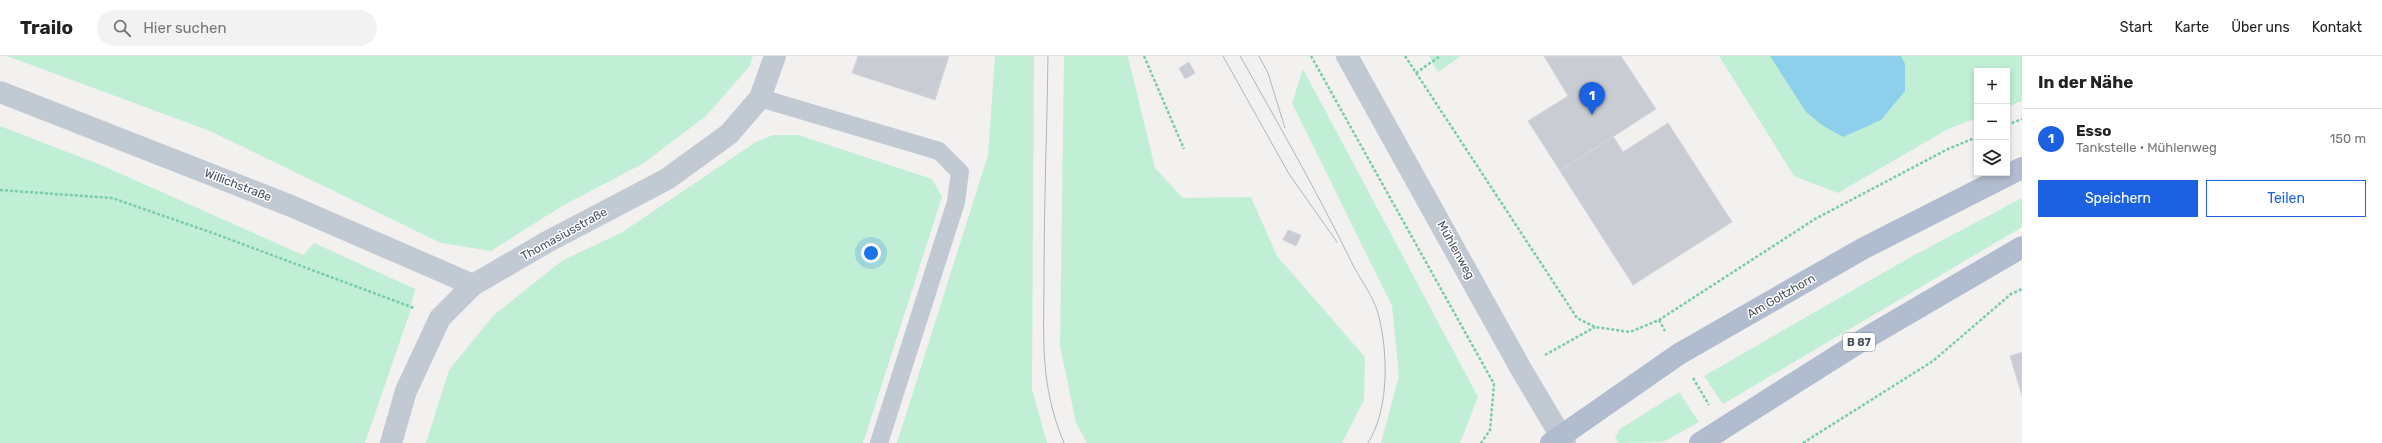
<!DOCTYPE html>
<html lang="de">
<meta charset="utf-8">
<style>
:root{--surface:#fff;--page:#f2f2f2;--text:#222;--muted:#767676;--line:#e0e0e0;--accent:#1c61e1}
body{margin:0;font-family:Rubik,sans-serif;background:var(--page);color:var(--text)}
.controls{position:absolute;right:12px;top:12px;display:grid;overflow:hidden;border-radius:0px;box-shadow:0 2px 6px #0003}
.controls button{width:36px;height:36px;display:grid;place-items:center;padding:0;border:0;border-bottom:1px solid var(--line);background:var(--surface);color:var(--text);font:20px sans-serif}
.you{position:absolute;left:871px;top:197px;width:14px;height:14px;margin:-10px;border:3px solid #fff;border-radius:50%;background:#1a73e8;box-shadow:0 0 0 6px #1a73e833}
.badge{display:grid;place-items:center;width:26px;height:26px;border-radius:50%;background:var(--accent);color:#fff;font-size:13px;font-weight:700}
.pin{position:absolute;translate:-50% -33px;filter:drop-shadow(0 1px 2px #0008)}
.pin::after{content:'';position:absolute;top:21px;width:14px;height:12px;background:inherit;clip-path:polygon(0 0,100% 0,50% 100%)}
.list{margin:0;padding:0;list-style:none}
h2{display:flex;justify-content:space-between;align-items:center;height:52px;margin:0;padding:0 16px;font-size:17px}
h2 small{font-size:13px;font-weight:400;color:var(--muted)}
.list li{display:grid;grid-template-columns:26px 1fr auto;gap:12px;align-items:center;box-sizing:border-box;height:60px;padding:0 16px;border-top:1px solid var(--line)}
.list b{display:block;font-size:15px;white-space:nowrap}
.list p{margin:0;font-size:13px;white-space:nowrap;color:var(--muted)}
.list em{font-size:13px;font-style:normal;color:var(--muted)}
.actions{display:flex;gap:8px;padding:12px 16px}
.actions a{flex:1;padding:9px 0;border:1px solid var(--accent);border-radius:0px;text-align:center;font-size:14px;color:var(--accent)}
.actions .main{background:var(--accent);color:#fff}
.icon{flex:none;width:22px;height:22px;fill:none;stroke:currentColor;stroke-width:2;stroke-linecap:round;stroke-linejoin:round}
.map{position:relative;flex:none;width:2022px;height:387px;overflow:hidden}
header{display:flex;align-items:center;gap:24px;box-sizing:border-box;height:56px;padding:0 20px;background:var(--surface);border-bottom:1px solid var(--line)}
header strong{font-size:19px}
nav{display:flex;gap:22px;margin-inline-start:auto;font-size:14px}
.search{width:280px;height:36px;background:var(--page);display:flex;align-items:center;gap:10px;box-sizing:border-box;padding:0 14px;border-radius:22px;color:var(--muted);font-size:15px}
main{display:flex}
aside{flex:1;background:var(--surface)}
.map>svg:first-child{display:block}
</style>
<header>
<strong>Trailo</strong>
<div class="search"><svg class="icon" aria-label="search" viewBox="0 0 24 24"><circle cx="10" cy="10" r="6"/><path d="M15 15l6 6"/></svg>Hier suchen</div>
<nav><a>Start</a><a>Karte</a><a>Über uns</a><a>Kontakt</a></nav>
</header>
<main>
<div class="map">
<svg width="2022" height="387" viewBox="0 0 2022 387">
<rect width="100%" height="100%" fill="#f3f0f0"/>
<path fill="#c0efd6" d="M7,0H753L749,11L706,60L644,107L562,150L491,195L441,187L210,75Z
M995,0H1034L1032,333L1047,387H897L988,99Z
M1064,0H1128L1155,112L1183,142L1251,141L1277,200L1365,301L1364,344L1342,387H1087L1076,367L1060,290Z
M1429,0H1461L1438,16Z
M1719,0H2022V45L2007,51V15H1977V62L1948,73L1838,137L1794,120Z
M1303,13L1478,341L1460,387H1381L1399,320L1392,250L1292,47Z
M0,70L101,109L303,199L314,187L415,233L409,259L365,387H0Z
M773,79H798L932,123L942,141L863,387H426L449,314L494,259L563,204L621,177L756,86Z
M2022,142V171L1723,348L1704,320L1907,203Z
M1679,336L1699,366L1663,386L1619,387L1615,382L1620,373Z"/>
<path fill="#8ed0eb" d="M1770,0H1901L1905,8V35L1881,64L1843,81L1822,69L1806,56Z"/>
<path fill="#caccd3" stroke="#d4d6db" d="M858,0H949L935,44L852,17Z
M1544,0H1621L1656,53L1560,115L1528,65L1568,40Z
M1189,6L1195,17L1185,23L1179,12Z
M1668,67L1732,166L1633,229L1560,115L1613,80L1623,96Z
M1288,174L1301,179L1296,190L1283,184Z
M2022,296V340L2010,300Z"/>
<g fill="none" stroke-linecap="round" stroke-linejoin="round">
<path stroke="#78ccaa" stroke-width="2.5" stroke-dasharray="3 2" stroke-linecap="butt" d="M1144,0L1184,93
M1311,0L1494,328L1490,374L1481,387
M1405,0L1577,262L1595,271L1630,276L1659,264L1815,163L1948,93L1977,81
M1416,17L1440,0
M2007,69L2022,63
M0,134L112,142L210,176L414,252
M1659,264L1665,275
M1545,299L1595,271
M1693,322L1709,349
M1803,387L1933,305L2011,238L2022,233"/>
<path stroke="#c1c9d2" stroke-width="18" d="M760,42L939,95L960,116L956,146L879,387"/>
<path stroke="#c1c9d2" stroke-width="22" d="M0,36L291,150L388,192"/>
<path stroke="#c1c9d2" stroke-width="22" d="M388,192L473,229
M391,387L406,335L440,262L473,229L547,186L667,123L729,78L760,42L775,0"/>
<path stroke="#c1c9d2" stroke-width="22" d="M1347,0L1521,313L1565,387"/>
<path stroke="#b1bdce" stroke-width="22" d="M1551,387L1679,298L1864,192L2022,112
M1700,387L1861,285L2022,191"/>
<path stroke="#b2b5ba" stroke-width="1" d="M1048,0C1047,73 1044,145 1044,218C1044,280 1039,328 1064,387
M1223,0L1289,118L1337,186
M1240,0C1278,67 1316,134 1350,203C1358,221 1372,237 1378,257C1388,295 1390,352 1368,387
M1259,0L1268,17L1285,72"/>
</g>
<g text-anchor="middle" stroke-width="3" stroke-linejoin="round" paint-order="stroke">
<rect fill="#fff" stroke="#7f868e" stroke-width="1" x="1843" y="277" width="32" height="18" rx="3"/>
<g font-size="11" font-weight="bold" fill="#48525e">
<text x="1859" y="290">B 87</text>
</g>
<g font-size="12" fill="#48525e" stroke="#fff">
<text transform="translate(238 129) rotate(21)" y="4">Willichstraße</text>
<text transform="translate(564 178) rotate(-29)" y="4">Thomasiusstraße</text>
<text transform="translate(1456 194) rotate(61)" y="4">Mühlenweg</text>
<text transform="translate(1781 240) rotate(-30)" y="4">Am Goltzhorn</text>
</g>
</g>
</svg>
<div class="controls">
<button>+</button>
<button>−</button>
<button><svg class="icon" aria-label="layers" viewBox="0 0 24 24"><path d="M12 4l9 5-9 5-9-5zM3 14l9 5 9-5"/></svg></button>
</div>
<div class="you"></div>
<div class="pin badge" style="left:1592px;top:59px">1</div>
</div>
<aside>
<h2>In der Nähe<small></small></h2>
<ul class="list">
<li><span class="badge">1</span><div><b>Esso</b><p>Tankstelle · Mühlenweg</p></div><em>150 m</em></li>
</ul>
<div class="actions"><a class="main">Speichern</a><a>Teilen</a></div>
</aside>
</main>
